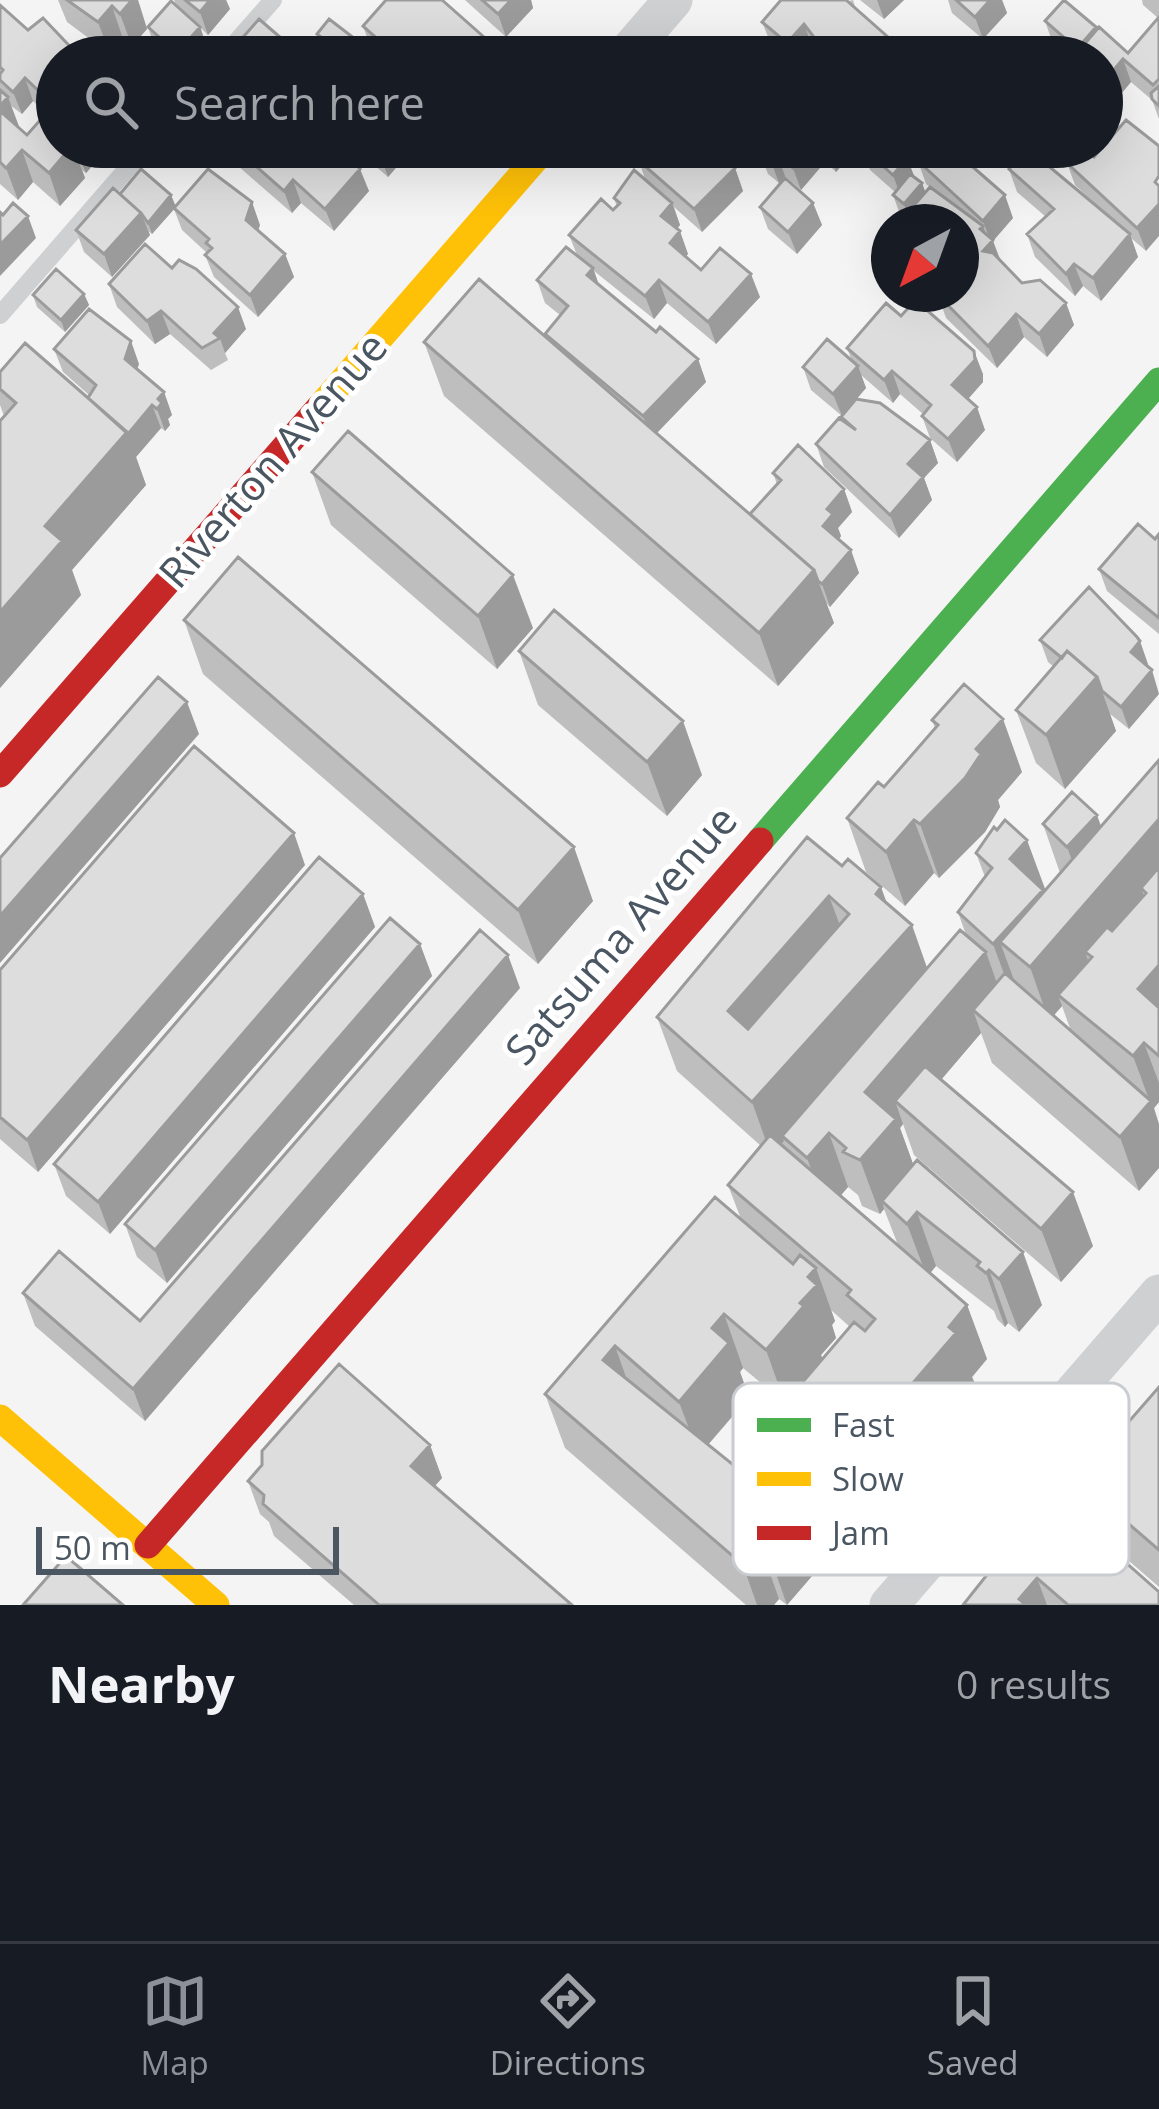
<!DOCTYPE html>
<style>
:root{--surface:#171b24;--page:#242831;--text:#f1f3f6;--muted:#9ea1a6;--line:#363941;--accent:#8c9099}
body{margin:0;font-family:"Open Sans",sans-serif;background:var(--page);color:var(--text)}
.compass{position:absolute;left:871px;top:204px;width:108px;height:108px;border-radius:50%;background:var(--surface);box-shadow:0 12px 48px #0002;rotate:221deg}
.scale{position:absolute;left:36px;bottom:30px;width:303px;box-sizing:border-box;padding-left:12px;border:6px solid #4a5661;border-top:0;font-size:33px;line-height:42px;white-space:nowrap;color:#4a5661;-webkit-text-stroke:9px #fff;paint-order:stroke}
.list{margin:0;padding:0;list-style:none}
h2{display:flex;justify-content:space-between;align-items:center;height:156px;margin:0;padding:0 48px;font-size:51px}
h2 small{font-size:39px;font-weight:400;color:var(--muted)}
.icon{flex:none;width:66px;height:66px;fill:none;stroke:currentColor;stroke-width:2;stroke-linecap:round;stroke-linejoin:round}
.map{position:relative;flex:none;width:1159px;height:1605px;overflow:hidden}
.search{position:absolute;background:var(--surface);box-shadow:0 12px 48px #0002;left:36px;right:36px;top:36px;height:132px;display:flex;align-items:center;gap:30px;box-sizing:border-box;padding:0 42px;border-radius:66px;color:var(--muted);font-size:45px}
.sheet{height:336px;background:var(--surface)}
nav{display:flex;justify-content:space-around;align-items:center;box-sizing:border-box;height:168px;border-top:3px solid var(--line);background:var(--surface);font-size:33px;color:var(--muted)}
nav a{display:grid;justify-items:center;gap:6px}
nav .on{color:var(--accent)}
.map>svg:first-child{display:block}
</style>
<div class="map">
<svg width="1159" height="1605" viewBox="0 0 1159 1605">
<rect width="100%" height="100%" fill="#f4f4f4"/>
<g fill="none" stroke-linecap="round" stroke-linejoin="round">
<path stroke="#ced0d2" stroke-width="18" d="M223,57L273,0
M0,315L146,147"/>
<path stroke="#ced0d2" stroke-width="39" d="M624,57L673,0
M889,1605L1159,1294"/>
<path stroke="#4caf50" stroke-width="27" d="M760,841L1159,381"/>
<path stroke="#ffc107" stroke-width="27" d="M319,408L546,147
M0,1418L216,1605"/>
<path stroke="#c62828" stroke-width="27" d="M0,774L319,408
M148,1545L760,841"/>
</g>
<path fill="#bebebf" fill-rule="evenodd" d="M58,0H138L147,29L132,46L123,39L110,54L67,22Z
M174,0H226L230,9L208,35L201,28L204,39L188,57H172L152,39L148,27L176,5Z
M465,0H531L533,8L506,37Z
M853,0L856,10L908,57H785L771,44L762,22Z
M860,0H904L884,19Z
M948,0H1002L1007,13L983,39L952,13Z
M1142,0H1159V119L1152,100L1131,82L1115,101L1108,95L1112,104L1102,115V57H1068L1053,44L1045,21L1096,27L1128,53L1158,18L1143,5Z
M0,5L57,57V114L52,119L33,101L22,114L10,105L19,128L27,135L57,131L109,147L86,173L82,170L85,178L60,206L33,182L18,200L0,184Z
M363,26L485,38L492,57H381L371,48Z
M317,34L362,49L375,57H326Z
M1126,120L1146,251L1131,238L1138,257L1101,301L1083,286L1075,296L1035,257L1027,234L1046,217L1017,192L1009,169L1109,217L1075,185L1067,163L1094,157Z
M231,147H338L369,191L334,231L301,203L292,213L238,166Z
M353,147H414L388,177Z
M749,147H858L836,172L825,162L801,190L785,176L779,183L768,174L762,159Z
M862,147L907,158L914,176L922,183L925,192L930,187L926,184L918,161L1013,218L993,241L1001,261L1022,283L1066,303L1074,325L1047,357L1024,337L997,368L946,318L938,295L961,294V222H906L901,217L893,195L895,192L870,170Z
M639,161L735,168L743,191L702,232L674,207L680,225L677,229L688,254L685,257L701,270L760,297L716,344L667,303L654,319L594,271L599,285L656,332L698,359L706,382L657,433L750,514L777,484L773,473L844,489L852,512L838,528L841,536L839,540L859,573L830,607L826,603L834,623L778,686L444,396L424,342L546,337L560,315L545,303L537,280L577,255L569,235L613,210L617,207L614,198L645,179Z
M120,194L171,195L175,206L260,225L258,230L285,254L294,277L258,317L214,277L205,255L207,253L182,230L174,209L152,234L148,231L150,235L112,277L84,252L76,230Z
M813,203L822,225L797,254L768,229L760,207Z
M109,284L246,329L225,353L228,360L211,370L170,334L155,344L117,307Z
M84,294L89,305L65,332L37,307L33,295Z
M901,316L983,374V382L968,399L985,430L957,462L930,438L922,416L923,414L900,394L893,403L861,375L866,388L842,416L811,390L803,367L852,361L847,348Z
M54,349L139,364L137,369L164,392L172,415L168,419L170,425L165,431L161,428L136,457L146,485L72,570L81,595L0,688V421L4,416L0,405V372L88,398L89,395L63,372Z
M841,417L930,440L938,463L924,478L932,500L899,538L824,467L816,444L843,421Z
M312,472L533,628L497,669L331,525Z
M1159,534V634L1107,591L1099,569L1155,539Z
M184,620L593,901L538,964L203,674Z
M1040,640L1148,664L1129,729L1110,714L1116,731L1065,789L1036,763L1016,710L1054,667L1048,662Z
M519,651L702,775L667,816L538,705Z
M932,720L1022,772L998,800L1000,807L985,832L939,878L934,873L905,906L866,872L847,818L884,787L935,728Z
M1159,760V1102L1154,1108L1139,1191L992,1063L981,1033L941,1080L1093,1246L1061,1282L914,1155L903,1124L900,1128L913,1164L1042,1305L1019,1332L1008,1323L1005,1327L997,1319L994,1311L936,1266L930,1273L967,1305L987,1359L972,1377L976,1386L787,1605L779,1599L774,1605H746L565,1448L545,1394L741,1219L728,1185L761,1146L677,1071L657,1017L807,837L887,904L927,968L966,935L958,912L985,877L976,853L1045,890L1060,873L1043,824L1101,827ZM1062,1006L1071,1031L1053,1016ZM848,1187L858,1195L862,1206L880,1214L884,1209L898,1245L840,1196ZM831,1310L850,1327L823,1359L821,1355L836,1338L832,1325L835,1321ZM743,1368L785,1403L743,1452L748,1465L742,1472L708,1445L749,1397L740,1372Z
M305,865L38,1172L0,1139V970Z
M363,894L375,927L110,1234L66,1196L54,1164Z
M420,944L432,976L167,1283L137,1257L125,1224Z
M520,988L145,1421L35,1326L23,1293L140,1321Z
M1159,1387V1587L1098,1534L1078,1480Z
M430,1445L442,1478L435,1486L572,1605H354L274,1536L269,1522L260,1514L248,1481Z
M981,1555L1003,1557L1159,1605H963L988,1574Z"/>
<path fill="#9b9b9b" d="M130,0H138L147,29L132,46L120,14Z
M210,0H226L230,9L208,35L200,12Z
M511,0H531L533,8L506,37L498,14Z
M877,0H904L884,19Z
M990,0H1002L1007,13L983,39L975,17Z
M112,6L123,39L110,54L98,22Z
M804,24L812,46L798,52L800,57H792L787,43Z
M200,27L204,39L188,57H178L177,53Z
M485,38L492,57H466Z
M359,42L364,57H346Z
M1123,59L1131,82L1115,101L1107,78Z
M25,78L33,101L22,114L13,92Z
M1103,81L1112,104L1102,115V83Z
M57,82V114L52,119L44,96Z
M8,97L20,129L0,117V106Z
M71,147H73L85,178L60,206L49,173Z
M95,147H109L86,173L81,162Z
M386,147H414L388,177L380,154Z
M811,147H820L825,162L801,190L793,168Z
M830,147H858L836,172L828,149Z
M22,150L33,182L18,200L6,168Z
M777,154L785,176L779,183L771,161Z
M907,158L916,181L901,197L893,175Z
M735,168L743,191L702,232L694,209Z
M360,169L369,191L334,231L325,209Z
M293,180L301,203L292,213L284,191Z
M922,183L930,205L909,211L913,222H910L904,204Z
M171,195L176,207L152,234L148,223Z
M1005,195L1013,218L993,241L1001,263L983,251L980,229L983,226L989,244L991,242L983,221Z
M252,202L260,225L254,242L246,220Z
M672,203L680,225L670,238L661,216Z
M813,203L822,225L797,254L788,232Z
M1159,204V236L1146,251L1137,228Z
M141,213L150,235L112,277L104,254Z
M28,216L36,238L0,276V245Z
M680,231L688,254L678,266L670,243Z
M1130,234L1138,257L1101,301L1093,278Z
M285,254L294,277L258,317L250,295Z
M1074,264L1083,286L1075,296L1066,274Z
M593,268L601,291L587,275Z
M751,274L760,297L716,344L708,322Z
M659,280L667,303L654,319L645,296Z
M84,294L89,305L65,332L61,320Z
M1066,303L1074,325L1047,357L1039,334Z
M238,307L246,329L225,353L220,338L214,333Z
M161,311L170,334L155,344L147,321Z
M1016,314L1024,337L997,368L988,346Z
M131,341L139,364L133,381L125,359Z
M974,351L983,374V382L960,408L952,385Z
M698,359L706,382L651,439L643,416Z
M858,366L866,388L842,416L833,394Z
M892,371L900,394L893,403L884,380Z
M164,392L172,415L168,419L170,425L165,431L157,409L158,399Z
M152,405L161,428L136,457L146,485L72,570L81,595L0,688V612L45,526Z
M977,407L985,430L957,462L948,439Z
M930,440L938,463L924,478L932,500L899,538L890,515L908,464Z
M844,489L852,512L838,528L841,536L831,549L823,526L827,509Z
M851,550L859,573L830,607L822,584Z
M814,570L834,623L778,686L759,633Z
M513,575L533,628L497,669L478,616Z
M1140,641L1148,664L1139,675L1131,652Z
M1152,670L1159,694L1129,729L1121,707Z
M1097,677L1116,731L1065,789L1046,735Z
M187,702L199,734L0,963V916Z
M1003,719L1022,772L998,800L1000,807L985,832L939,878L920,824L976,749Z
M683,721L702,775L667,816L647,762Z
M1097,815L1116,868L1159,819V895L1146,893L1141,888L1148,907L1092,957L1085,952L1092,971L1058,995L1062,1006L1049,1021L1030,967L1000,942L1018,991L1013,998L993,944L1010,859L1027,840L1047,894L1087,900L1067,847Z
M914,820L934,873L905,906L886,852Z
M294,833L305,865L38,1172L27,1140Z
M574,847L593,901L538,964L518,910Z
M881,887L900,939L912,925L931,979L782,1136L784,1141L771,1155L752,1102Z
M363,894L375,927L110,1234L98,1202Z
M829,896L849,950L747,1065L728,1011Z
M420,944L432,976L167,1283L155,1250Z
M986,952L1005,1006L973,1010L981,1033L911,1115L895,1101L903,1124L900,1128L916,1172L882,1201L884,1209L880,1214L860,1160L865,1092Z
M508,955L520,988L145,1421L133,1389Z
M1159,965V1041L1138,989Z
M1144,1043L1159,1083V1102L1154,1108L1159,1124V1168L1139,1191L1120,1137L1150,1102L1133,1056Z
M829,1133L848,1187L827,1212L807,1158Z
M1073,1192L1093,1246L1061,1282L1041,1229Z
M917,1212L936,1266L927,1277L907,1224Z
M1023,1252L1042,1305L1019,1332L999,1279Z
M816,1268L835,1321L832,1325L836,1338L821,1355L823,1360L785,1403L766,1350L800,1303L808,1277Z
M989,1270L1008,1323L1005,1327L986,1273Z
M967,1305L987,1359L972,1377L976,1386L787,1605L768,1551Z
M724,1314L743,1368L740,1372L749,1397L699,1455L679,1402L712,1328Z
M615,1346L634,1400L603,1360Z
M430,1445L442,1478L423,1499L411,1466Z
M760,1545L779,1599L774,1605H757L743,1565Z
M1037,1578L1047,1605H1021L1019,1599Z"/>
<path fill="#ddddde" stroke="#9b9b9b" stroke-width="3" fill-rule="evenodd" d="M67,0H132L120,14L112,6L98,22Z
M185,0H210L200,12Z
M386,0H442L485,38L466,57H398L363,26Z
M482,0H511L498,14Z
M781,0H846L906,53L902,57H804L798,52L813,36L804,24L787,43L762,22Z
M956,0H990L975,17Z
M1064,0L1096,27L1077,49L1045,21Z
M171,1L200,27L177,53L148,27Z
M0,5L28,30L43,18L79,56L57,57V82L44,96L25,78L13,92L0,80V74L3,70L0,67Z
M1159,17V79L1153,85L1123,59L1107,78L1102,74V57H1082L1077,53L1099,27L1128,53Z
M259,19L303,57H250L236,45Z
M329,19L359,42L346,57L317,34Z
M363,47L375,57H355Z
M234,49L244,57H226Z
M1159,86V106L1152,99L1151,93Z
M0,90L8,97L0,106Z
M0,111L27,135L42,118L57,131V147H71L49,173L22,150L6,168L0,162Z
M1126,120L1159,146V176L1155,182L1159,186V204L1137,228L1067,163L1080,147L1094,157Z
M73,147H95L81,162L78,158Z
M234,147H338L360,169L325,209L293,180L284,191Z
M371,147H386L380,154Z
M652,147H713L735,168L694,209L639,161Z
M763,147H811L793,168L777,154L771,161L760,151Z
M862,147H894L907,158L893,175Z
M930,147H950L1005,195L983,221L918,161Z
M1027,148L1130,234L1093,278L1074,264L1066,274L1027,234L1054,209L1009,169Z
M141,169L171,195L148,223L141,213L120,194Z
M208,169L252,202L246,220L285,254L250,295L205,255L212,248L206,243L209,239L174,208Z
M634,170L672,203L661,216L680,231L670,243L701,270L720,248L751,274L708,322L659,280L645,296L569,235L601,199L613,210L620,203L614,198Z
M910,174L922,183L904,204L893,195Z
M785,178L813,203L788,232L760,207Z
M930,187L983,226L980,229L993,240L983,251L993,253L1022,283L1040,280L1066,303L1039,334L1016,314L988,346L938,295L961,294V222H921L909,211Z
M113,188L141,213L104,254L76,230Z
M13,203L28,216L0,245V212L3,215Z
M145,244L172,268L179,260L196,269L238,307L214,333L220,338L202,348L161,311L147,321L109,284Z
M566,247L593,268L587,275L656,332L660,327L698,359L643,416L545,334L568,306L537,280Z
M56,269L84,294L61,320L33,295Z
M479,279L814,570L759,633L424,342Z
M886,303L901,316L911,305L917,309L921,305L974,351L975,360L952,385L977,407L948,439L922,416L931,405L892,371L884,380L847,348Z
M89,309L131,341L125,359L164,392L158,399L162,403L157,409L152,405L128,434L88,398L96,385L54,349Z
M827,339L858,366L833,394L803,367Z
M25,343L127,432L45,526L62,541L0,612V421L16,403L0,389V372Z
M856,399L880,403L930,440L908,464L923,477L890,515L816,444L839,418L856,430L841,417Z
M348,431L513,575L478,616L312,472Z
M798,445L844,489L827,509L833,514L823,526L851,550L822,584L818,581L814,570L750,514L781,480L773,473Z
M1138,524L1155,539L1159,534V618L1099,569Z
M238,557L574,847L518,910L184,620Z
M1089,587L1137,637L1140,641L1131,652L1152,670L1121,707L1102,691L1097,677L1067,651L1062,658L1040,640Z
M554,610L683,721L647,762L519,651Z
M1067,651L1097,677L1046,735L1016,710Z
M158,677L187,702L0,916V858Z
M964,684L1003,719L976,749L981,754L965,778L920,824L914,820L886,852L847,818L878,782L884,787L938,725L932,720Z
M194,746L294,833L27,1140L0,1117V970Z
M1159,760V819L1030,967L1000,942Z
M1072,792L1097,815L1067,847L1043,824Z
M1005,820L1027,840L1010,859L1043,890L993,944L958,912L992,868L976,853L994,827L997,830Z
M807,837L842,866L848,859L881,887L876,894L912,925L752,1102L657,1017ZM829,896L849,914L748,1029L728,1011Z
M319,857L363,894L98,1202L54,1164Z
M1159,867V965L1138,989L1159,1008V1056L1144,1043L1133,1056L1058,995L1092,957L1085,952L1107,927L1112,931L1146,893L1141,888Z
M390,918L420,944L155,1250L125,1224Z
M480,930L508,955L133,1389L23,1293L59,1251L140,1321Z
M960,930L986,952L865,1092L896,1119L860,1160L843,1152L846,1148L829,1133L807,1158L782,1136Z
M1005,973L1151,1101L1120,1137L973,1010Z
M925,1066L1073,1192L1041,1229L895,1101Z
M770,1135L967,1305L949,1327L956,1333L768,1551L760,1545L743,1565L545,1394L715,1197L793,1264L800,1255L816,1268L808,1277L817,1285L800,1303L804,1306L766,1350L724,1314L712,1328L729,1343L679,1402L615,1346L603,1360L742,1472L753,1459L743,1452L854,1322L865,1331L875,1319L847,1295L851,1290L728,1185Z
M917,1160L1023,1252L999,1279L989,1270L986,1273L977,1266L980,1262L917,1212L907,1224L882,1201Z
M339,1364L430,1445L411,1466L572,1605H379L263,1504L264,1495L248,1481L262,1465V1451Z
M1159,1387V1550L1078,1480Z
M1055,1500L1159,1592V1605H1068L1037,1578L1019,1599L1026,1605H963L994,1566L981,1555L989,1545L1003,1557Z
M66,1556L123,1605H23Z"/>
<g text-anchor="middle" stroke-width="10" stroke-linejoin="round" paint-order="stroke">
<g font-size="42" fill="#4a5661" stroke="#fff">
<text transform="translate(273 460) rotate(-49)" y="15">Riverton Avenue</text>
<text transform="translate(621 935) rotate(-49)" y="15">Satsuma Avenue</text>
</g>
</g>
<rect x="733" y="1383" width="396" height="192" rx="18" fill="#fff" stroke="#c9ccd0" stroke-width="3"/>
<rect x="757" y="1418" width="54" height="14" fill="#4caf50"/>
<rect x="757" y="1472" width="54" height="14" fill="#ffc107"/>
<rect x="757" y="1526" width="54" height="14" fill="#c62828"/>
<g font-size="33" fill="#4a5661">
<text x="832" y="1437">Fast</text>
<text x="832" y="1491">Slow</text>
<text x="832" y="1545">Jam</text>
</g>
</svg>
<svg class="compass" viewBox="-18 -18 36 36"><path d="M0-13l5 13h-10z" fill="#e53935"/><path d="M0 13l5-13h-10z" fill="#9ea1a6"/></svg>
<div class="scale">50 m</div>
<div class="search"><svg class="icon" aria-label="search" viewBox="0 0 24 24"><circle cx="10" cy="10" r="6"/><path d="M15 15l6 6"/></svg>Search here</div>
</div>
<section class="sheet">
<h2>Nearby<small>0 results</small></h2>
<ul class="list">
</ul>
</section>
<nav>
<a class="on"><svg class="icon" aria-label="map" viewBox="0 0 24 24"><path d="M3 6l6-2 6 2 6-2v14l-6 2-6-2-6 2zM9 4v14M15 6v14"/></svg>Map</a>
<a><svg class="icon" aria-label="directions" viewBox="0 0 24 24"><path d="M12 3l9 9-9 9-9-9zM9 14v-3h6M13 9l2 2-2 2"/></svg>Directions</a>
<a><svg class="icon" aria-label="saved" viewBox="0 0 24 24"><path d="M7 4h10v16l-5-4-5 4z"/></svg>Saved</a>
</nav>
